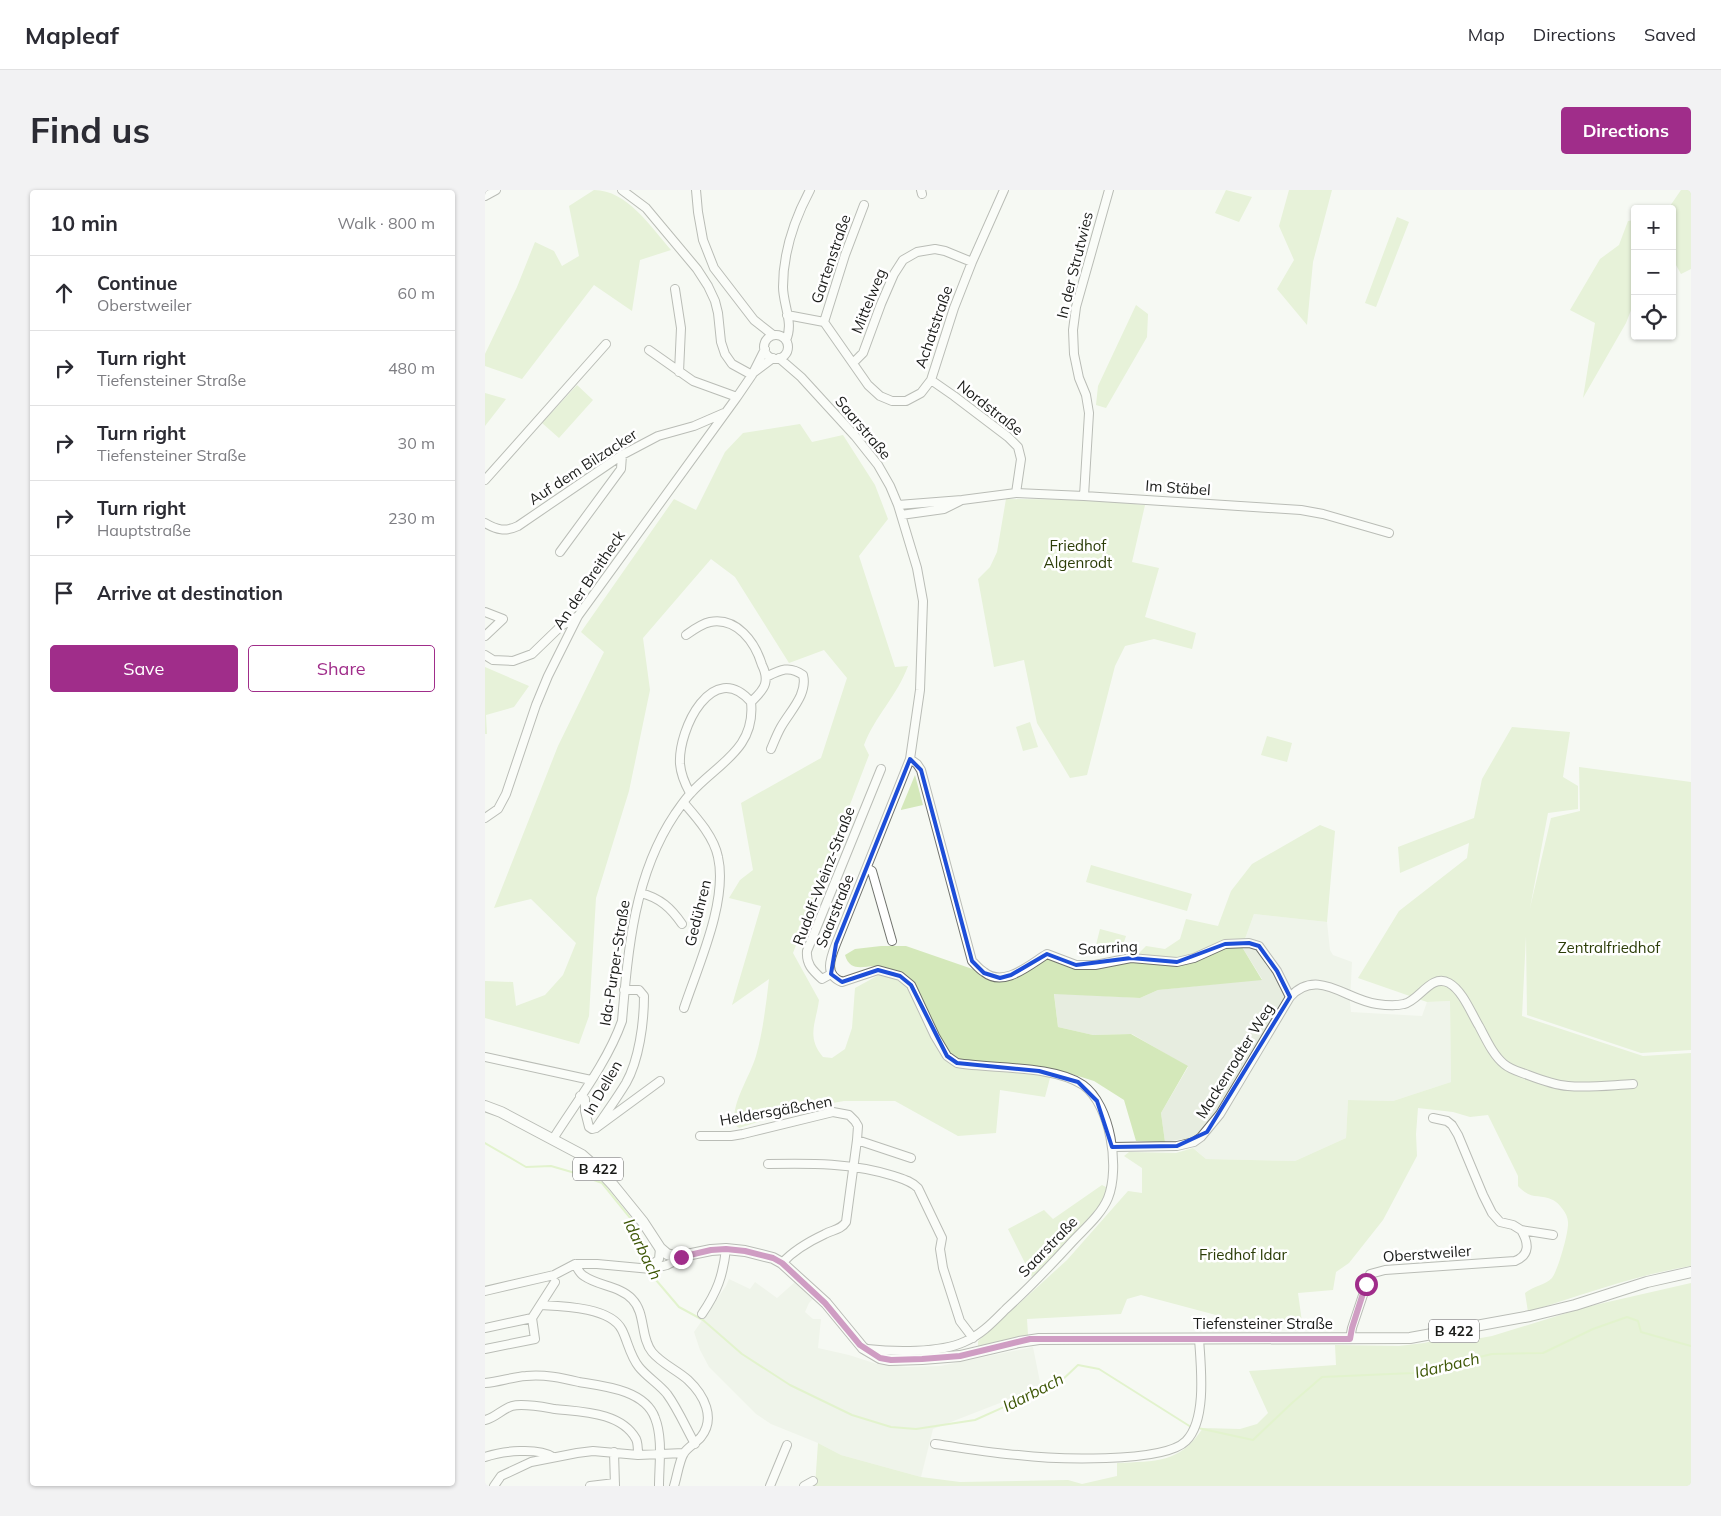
<!DOCTYPE html>
<meta charset="utf-8">
<style>
:root{--surface:#fff;--page:#f2f2f3;--text:#2b2b33;--muted:#7c7c81;--line:#e1e1e2;--accent:#a02d8a}
body{margin:0;font-family:Mulish,sans-serif;background:var(--page);color:var(--text)}
.controls{position:absolute;right:15px;top:15px;display:grid;overflow:hidden;border-radius:5px;box-shadow:0 1px 4px #0004}
.controls button{width:45px;height:45px;display:grid;place-items:center;padding:0;border:0;border-bottom:1px solid var(--line);background:var(--surface);color:var(--text);font:25px sans-serif}
.stop{position:absolute;width:15px;height:15px;margin:-11px;border:4px solid #a02d8a;border-radius:50%;background:#fff}
.stop.end{background:#a02d8a;border-color:#fff;box-shadow:0 1px 5px #0008}
.list{margin:0;padding:0;list-style:none}
h2{display:flex;justify-content:space-between;align-items:center;height:65px;margin:0;padding:0 20px;font-size:21px}
h2 small{font-size:16px;font-weight:400;color:var(--muted)}
.list li{display:grid;grid-template-columns:32px 1fr auto;gap:15px;align-items:center;box-sizing:border-box;height:75px;padding:0 20px;border-top:1px solid var(--line)}
.list b{display:block;font-size:19px;white-space:nowrap}
.list p{margin:0;font-size:16px;white-space:nowrap;color:var(--muted)}
.list em{font-size:16px;font-style:normal;color:var(--muted)}
.actions{display:flex;gap:10px;padding:15px 20px}
.actions a{flex:1;padding:11px 0;border:1px solid var(--accent);border-radius:5px;text-align:center;font-size:18px;color:var(--accent)}
.actions .main{background:var(--accent);color:#fff}
.icon{flex:none;width:28px;height:28px;fill:none;stroke:currentColor;stroke-width:2;stroke-linecap:round;stroke-linejoin:round}
.map{position:relative;flex:none;width:1206px;height:1296px;overflow:hidden;border-radius:5px}
header{display:flex;align-items:center;gap:30px;box-sizing:border-box;height:70px;padding:0 25px;background:var(--surface);border-bottom:1px solid var(--line)}
header strong{font-size:24px}
nav{display:flex;gap:28px;margin-inline-start:auto;font-size:18px}
.intro{display:flex;align-items:center;justify-content:space-between;box-sizing:border-box;height:120px;padding:0 30px}
h1{margin:0;font-size:35px}
.button{padding:12px 22px;border-radius:5px;background:var(--accent);color:#fff;font-size:18px;font-weight:700}
main{display:flex;gap:30px;padding:0 30px}
aside{flex:1;background:var(--surface);border-radius:5px;box-shadow:0 1px 4px #0004}
.map>svg:first-child{display:block}
</style>
<header>
<strong>Mapleaf</strong>
<nav><a>Map</a><a>Directions</a><a>Saved</a></nav>
</header>
<div class="intro"><h1>Find us</h1><a class="button">Directions</a></div>
<main>
<aside>
<h2>10 min<small>Walk · 800 m</small></h2>
<ul class="list">
<li><svg class="icon" aria-label="ahead" viewBox="0 0 24 24"><path d="M12 20V5M6 11l6-6 6 6"/></svg><div><b>Continue</b><p>Oberstweiler</p></div><em>60 m</em></li>
<li><svg class="icon" aria-label="right" viewBox="0 0 24 24"><path d="M7 20v-9h11M14 6l5 5-5 5"/></svg><div><b>Turn right</b><p>Tiefensteiner Straße</p></div><em>480 m</em></li>
<li><svg class="icon" aria-label="right" viewBox="0 0 24 24"><path d="M7 20v-9h11M14 6l5 5-5 5"/></svg><div><b>Turn right</b><p>Tiefensteiner Straße</p></div><em>30 m</em></li>
<li><svg class="icon" aria-label="right" viewBox="0 0 24 24"><path d="M7 20v-9h11M14 6l5 5-5 5"/></svg><div><b>Turn right</b><p>Hauptstraße</p></div><em>230 m</em></li>
<li><svg class="icon" aria-label="arrive" viewBox="0 0 24 24"><path d="M6 21V4h12l-3 4 3 4H6"/></svg><div><b>Arrive at destination</b></div></li>
</ul>
<div class="actions"><a class="main">Save</a><a>Share</a></div>
</aside>
<div class="map">
<svg width="1206" height="1296" viewBox="0 0 1206 1296">
<rect width="100%" height="100%" fill="#f6f9f3"/>
<path fill="#e7ede0" d="M769,724L842,732L845,760L848,765L867,772L865,812L866,822L937,826L942,812L965,811L966,892L908,911L863,910L861,948L810,971L721,969L698,949L680,952L676,923L703,877L647,844L608,845L573,837L569,803L655,808L673,800L777,789L757,757Z
M244,1089L265,1099L270,1092L292,1108L310,1092L328,1109L324,1113L320,1122L328,1129H336L333,1158L364,1165L392,1174L422,1177L455,1176L548,1157L556,1197L448,1239L436,1287L356,1265L333,1253L286,1234L271,1224L224,1177L215,1160L209,1142L241,1096Z"/>
<path fill="#d4e8ba" d="M109,0C142,0 166,37 186,60L155,70L147,121L109,95L37,189L0,176V164L32,97L50,52L69,61L77,76L94,66L84,16Z
M741,0L767,7L754,32L730,23Z
M804,0H847L828,72L822,135L792,99L809,70L794,36Z
M1196,0H1206V79L1196,84L1187,68V19H1183Z
M912,27L924,32L891,117L880,113Z
M1150,30V110L1141,133L1098,208L1110,133L1085,120L1115,69L1134,55L1143,31Z
M651,115L663,124L662,147L621,218L611,215L613,196Z
M92,195L108,210L74,248L57,233Z
M0,203L21,209L0,236Z
M315,234L327,252L358,245L390,295L403,329L374,366L410,477L423,476C412,506 390,526 379,555L384,565L308,763L334,810C331,833 321,847 338,867L347,868L360,859L367,838L370,798L392,786L398,778C384,772 366,786 360,765L370,759L396,756H421L499,783L511,790L557,769H570L591,777L646,771L661,756L680,759L695,749L701,729L733,736L746,701L767,674L835,635L850,641L842,732L769,724L757,757L777,790L673,800L655,808L569,804L573,837L608,845L646,844L703,876L676,923L680,952L651,951L639,910L609,891L577,881L565,888L560,907L515,900L511,943L473,946L410,911H359L313,919L254,938C250,935 249,933 249,928C250,907 265,886 271,866C278,841 281,815 284,789L247,815L276,716L244,708L255,690L268,680L256,613L336,568L362,488L339,460L304,473L250,387L226,369L158,448L165,500L144,601L111,708L104,826L94,854L0,828V791L28,792L31,816L60,805L78,785L91,753L46,709L9,718L73,556L119,462L96,442L189,309L211,320L240,262L258,243Z
M521,309L608,310L660,315L647,372L674,378L660,427L711,443L707,459L669,449L640,456L630,476L602,585L585,588L552,533L539,470L509,477L493,389L505,377L512,362Z
M0,477L44,496L29,517L1,525L2,544H0Z
M545,532L553,557L538,561L531,537Z
M1027,537L1085,542L1078,587L1093,596V619L1063,623L1045,718L1066,628L1095,621L1094,577L1206,592V860L1156,863L1042,825L1041,746L1037,826L1158,866L1206,863V1076C1151,1085 1097,1105 1043,1122L1040,1103C1048,1096 1061,1095 1067,1088C1073,1080 1084,1042 1083,1032C1083,1024 1074,1013 1068,1010C1054,1003 1047,1011 1033,996V986L1003,925L985,927L968,922L933,918L931,944L932,966L898,1030L864,1073L851,1082L848,1100L813,1103L817,1132L731,1131V1125L656,1105L642,1109L636,1124L542,1129L543,1145L493,1158V1151L582,1070L643,1001L657,1003V978L639,966L644,962L691,963L708,958L721,969L810,971L861,948L863,910L908,911L966,892L965,811L942,812L873,788L914,721L982,668L984,653L915,683L913,657L989,628L997,589Z
M782,546L807,553L802,572L776,565Z
M430,585L438,615L416,620V619Z
M606,675L707,704L702,721L601,692Z
M615,739L641,746L638,755L609,763Z
M617,995L623,998L616,1016L579,1059L547,1087L523,1039L559,1020L568,1029Z
M1206,1093V1296H330L333,1253L356,1265L436,1287L475,1292L583,1290L597,1294L632,1286V1273C671,1271 694,1274 718,1238L755,1239L772,1234L783,1223L764,1181L851,1175L850,1155L914,1156L939,1153L966,1147L968,1153L1007,1146L1101,1117Z"/>
<g fill="none" stroke-linecap="round" stroke-linejoin="round">
<path stroke="#cbeaa1" stroke-width="2" d="M0,953L41,977L66,976L90,983L117,993L146,1029L165,1072
M168,1081L171,1090L194,1117L218,1130L257,1164L305,1195L367,1225L406,1237L431,1239L490,1230L575,1192L593,1175L614,1179L706,1237
M713,1238L768,1250L807,1213L837,1187L928,1183L1007,1164L1058,1163L1108,1139L1142,1127L1153,1131L1156,1142L1206,1156"/>
<defs>
<path id="minor" d="M137,0L161,18L212,79L223,96L230,111L233,123L236,152L240,164L247,174L267,185
M211,0L213,22L218,50L229,78L269,130L288,145
M436,0L437,4
M0,6L11,0
M190,99L196,138L194,182
M302,125L339,132L383,195L395,206L407,211H421L436,203L446,190L469,118L487,72L519,0
M339,132L360,65L379,15
M279 157a12 12 0 1 1 24 0a12 12 0 1 1-24 0Z
M301,150C309,134 298,114 298,97C298,62 309,30 325,0
M164,160L208,191L252,207
M294,168L316,187L370,246L393,275L405,296L413,315L432,378L438,411L435,500L425,569L351,754C345,769 339,785 357,792L393,780L415,786L426,795L450,846L462,866L472,873C508,879 569,875 598,895C626,915 635,978 623,1008C616,1025 599,1039 587,1052C566,1075 544,1098 521,1119C508,1132 496,1145 479,1152C455,1163 409,1162 382,1159
M368,173L378,163L396,114L409,84L418,70L432,62L450,59L460,61L487,72
M268,183L288,168
M446,190L469,206L523,247L533,257L536,269L531,303
M0,290L121,154
M599,306L604,223L601,205L594,188L589,164L588,140L591,117L624,0
M413,315L477,310L531,303L599,306L816,320L838,324L904,343
M416,325L459,319L475,311
M0,333C12,340 20,342 33,336L137,265L173,246L209,236L239,223
M75,362L136,279L137,265
M0,422L18,429L0,446
M201,445C208,440 216,434 225,432C252,427 270,452 277,475C280,481 282,487 280,494C278,501 271,507 266,512
M0,465L8,470L28,471L47,464L76,436L93,426
M281,487C295,480 304,475 318,485C323,504 305,521 296,537C292,544 289,552 286,559
M425,569L432,574L436,580L487,771C491,775 494,779 499,782C519,798 544,775 562,764L591,775H610L646,768L692,772L709,768L740,754L764,753L774,756L792,781L805,807
M0,628L13,619L21,604L51,515L63,486L93,426L252,207L267,185L280,159
M382,678L387,681L407,751
M156,703C175,708 186,718 197,734
M346,784L337,789C327,780 321,774 322,761L396,579
M199,818C213,776 243,711 233,667C229,647 212,628 199,613
M0,867L106,890
M95,906L100,909V921L104,937L107,939L111,938L175,891
M948,928L962,931L967,935L973,945L998,1005L1007,1023L1015,1032L1028,1035L1036,1040L1068,1045
M111,938C121,923 132,908 141,893C154,870 159,833 159,806L154,800H139
M215,946H246L258,944L348,922L364,925L370,931L373,936L372,950L361,1032C356,1040 347,1040 340,1044C325,1051 308,1061 297,1073
M68,949C92,911 122,873 137,831C143,760 149,685 190,624C195,617 200,609 206,603C232,574 271,559 266,512C228,468 193,539 195,574C196,585 200,594 205,603
M372,950L426,968
M627,957L692,956L709,952L716,947L735,924L805,807C832,777 861,810 892,814C899,815 911,816 919,814C934,811 946,783 964,793C978,801 986,823 994,836C1001,849 1008,865 1019,874C1026,880 1035,882 1043,885C1056,890 1070,895 1083,896C1104,898 1127,895 1148,894
M283,974C326,973 368,973 409,986C418,989 426,991 433,998L457,1048L455,1059L458,1078L475,1131L488,1148
M90,1074C92,1078 95,1084 99,1086C113,1096 135,1096 147,1109C161,1123 155,1147 167,1162C177,1174 192,1180 203,1190C219,1205 231,1228 216,1247C211,1253 203,1257 199,1263C194,1271 192,1287 189,1296
M163,1078L174,1069L175,1058
M0,1101L69,1085L90,1074H112L166,1079L182,1075L198,1067
M56,1115C77,1116 126,1117 137,1140C143,1152 145,1166 154,1177C162,1187 174,1194 182,1204C193,1219 201,1238 210,1254
M217,1124C232,1102 238,1086 241,1059
M0,1138L47,1128
M865,1149L867,1138L885,1084L900,1080L1030,1071C1045,1065 1044,1053 1036,1040
M0,1159L50,1149L47,1128L70,1092
M0,1193C14,1192 27,1187 41,1186C59,1184 77,1188 94,1192C119,1196 160,1200 170,1228C178,1248 174,1275 174,1296
M0,1230C10,1228 17,1219 27,1216C38,1213 58,1217 70,1219C97,1222 136,1222 151,1249C153,1253 153,1260 153,1265
M450,1254C478,1258 505,1263 533,1265C566,1269 678,1274 701,1251C722,1230 716,1177 714,1149
M129,1262L130,1296
M0,1267C17,1261 53,1257 68,1267
M9,1296L16,1286L46,1272L92,1263L108,1261L153,1265L199,1263
M105,1296L130,1293
M285,1296L302,1255
M319,1296L328,1291"/>
<path id="major" d="M0,916L16,922L97,965L113,979L128,995L158,1032L175,1058L182,1064L192,1067L226,1060L241,1059L260,1061L288,1068L297,1073L341,1113L378,1158L395,1168L405,1170L437,1169L475,1166L534,1152L554,1149L925,1148L1045,1126L1090,1115L1162,1092L1206,1082"/>
</defs>
<use href="#minor" stroke="#71736e" stroke-width="10"/>
<use href="#major" stroke="#71736e" stroke-width="12"/>
<use href="#minor" stroke="#fff" stroke-width="8"/>
<use href="#major" stroke="#fff" stroke-width="10"/>
</g>
<g fill="none" stroke-linecap="round" stroke-linejoin="round">
<path stroke="#a02d8a" stroke-width="6" d="M196,1067L226,1060L241,1059L260,1061L288,1068L297,1073L340,1113L375,1155L395,1168L406,1170L437,1169L475,1166L545,1149H865L867,1138L881,1094"/>
</g>
<path d="M0 0H1206V1296H0ZM425,569L436,580L487,771L499,783L515,788L526,785L562,764L591,775L646,768L692,772L740,754L764,753L774,756L792,781L805,807L722,942L692,956L627,957L612,911L593,892L554,881L472,873L462,866L426,795L415,786L393,780L357,792L346,784L351,754Z" fill="#f6f9f3" fill-opacity=".55" fill-rule="evenodd"/>
<path fill="none" stroke="#1d4ed8" stroke-width="4" stroke-linejoin="round" d="M425,569L436,580L487,771L499,783L515,788L526,785L562,764L591,775L646,768L692,772L740,754L764,753L774,756L792,781L805,807L722,942L692,956L627,957L612,911L593,892L554,881L472,873L462,866L426,795L415,786L393,780L357,792L346,784L351,754Z"/>
<g text-anchor="middle" stroke-width="5" stroke-linejoin="round" paint-order="stroke">
<g fill="#fff" stroke="#5f5f5e" stroke-width="1">
<rect x="88" y="967.5" width="50" height="23" rx="4"/>
<rect x="944" y="1129.5" width="50" height="23" rx="4"/>
</g>
<g font-size="14" font-weight="bold" fill="#1a1b19">
<text x="113" y="984">B 422</text>
<text x="969" y="1146">B 422</text>
</g>
<g font-size="15" fill="#1a1b19" stroke="#fff">
<text transform="translate(346 69) rotate(-71)" y="5">Gartenstraße</text>
<text transform="translate(590 75) rotate(-76)" y="5">In der Strutwies</text>
<text transform="translate(384 111) rotate(-68)" y="5">Mittelweg</text>
<text transform="translate(449 137) rotate(-71)" y="5">Achatstraße</text>
<text transform="translate(505 218) rotate(38)" y="5">Nordstraße</text>
<text transform="translate(378 238) rotate(50)" y="5">Saarstraße</text>
<text transform="translate(98 277) rotate(-33)" y="5">Auf dem Bilzacker</text>
<text transform="translate(693 298) rotate(4)" y="5">Im Stäbel</text>
<text transform="translate(104 390) rotate(-56)" y="5">An der Breitheck</text>
<text transform="translate(339 686) rotate(-69)" y="5">Rudolf-Weinz-Straße</text>
<text transform="translate(350 721) rotate(-68)" y="5">Saarstraße</text>
<text transform="translate(213 723) rotate(-76)" y="5">Gedühren</text>
<text transform="translate(623 758) rotate(-3)" y="5">Saarring</text>
<text transform="translate(130 773) rotate(-81)" y="5">Ida-Purper-Straße</text>
<text transform="translate(750 871) rotate(-58)" y="5">Mackenrodter Weg</text>
<text transform="translate(118 898) rotate(-60)" y="5">In Dellen</text>
<text transform="translate(291 921) rotate(-10)" y="5">Heldersgäßchen</text>
<text transform="translate(563 1057) rotate(-46)" y="5">Saarstraße</text>
<text transform="translate(942 1064) rotate(-4)" y="5">Oberstweiler</text>
<text x="778" y="1139">Tiefensteiner Straße</text>
</g>
<g font-size="15" fill="#2c3d08" stroke="#fff">
<text x="593" y="361">Friedhof<tspan x="593" dy="17">Algenrodt</tspan></text>
<text x="1124" y="763">Zentralfriedhof</text>
<text x="758" y="1070">Friedhof Idar</text>
</g>
<g font-size="16" font-style="italic" fill="#3e5706" stroke="#fff">
<text transform="translate(158 1059) rotate(64)" y="6">Idarbach</text>
<text transform="translate(962 1175) rotate(-13)" y="6">Idarbach</text>
<text transform="translate(548 1202) rotate(-27)" y="6">Idarbach</text>
</g>
</g>
</svg>
<div class="controls">
<button>+</button>
<button>−</button>
<button><svg class="icon" aria-label="locate" viewBox="0 0 24 24"><circle cx="12" cy="12" r="6"/><path d="M12 2v4M12 18v4M2 12h4M18 12h4"/></svg></button>
</div>
<div class="stop" style="left:881px;top:1094px"></div>
<div class="stop end" style="left:196px;top:1067px"></div>
</div>
</main>
